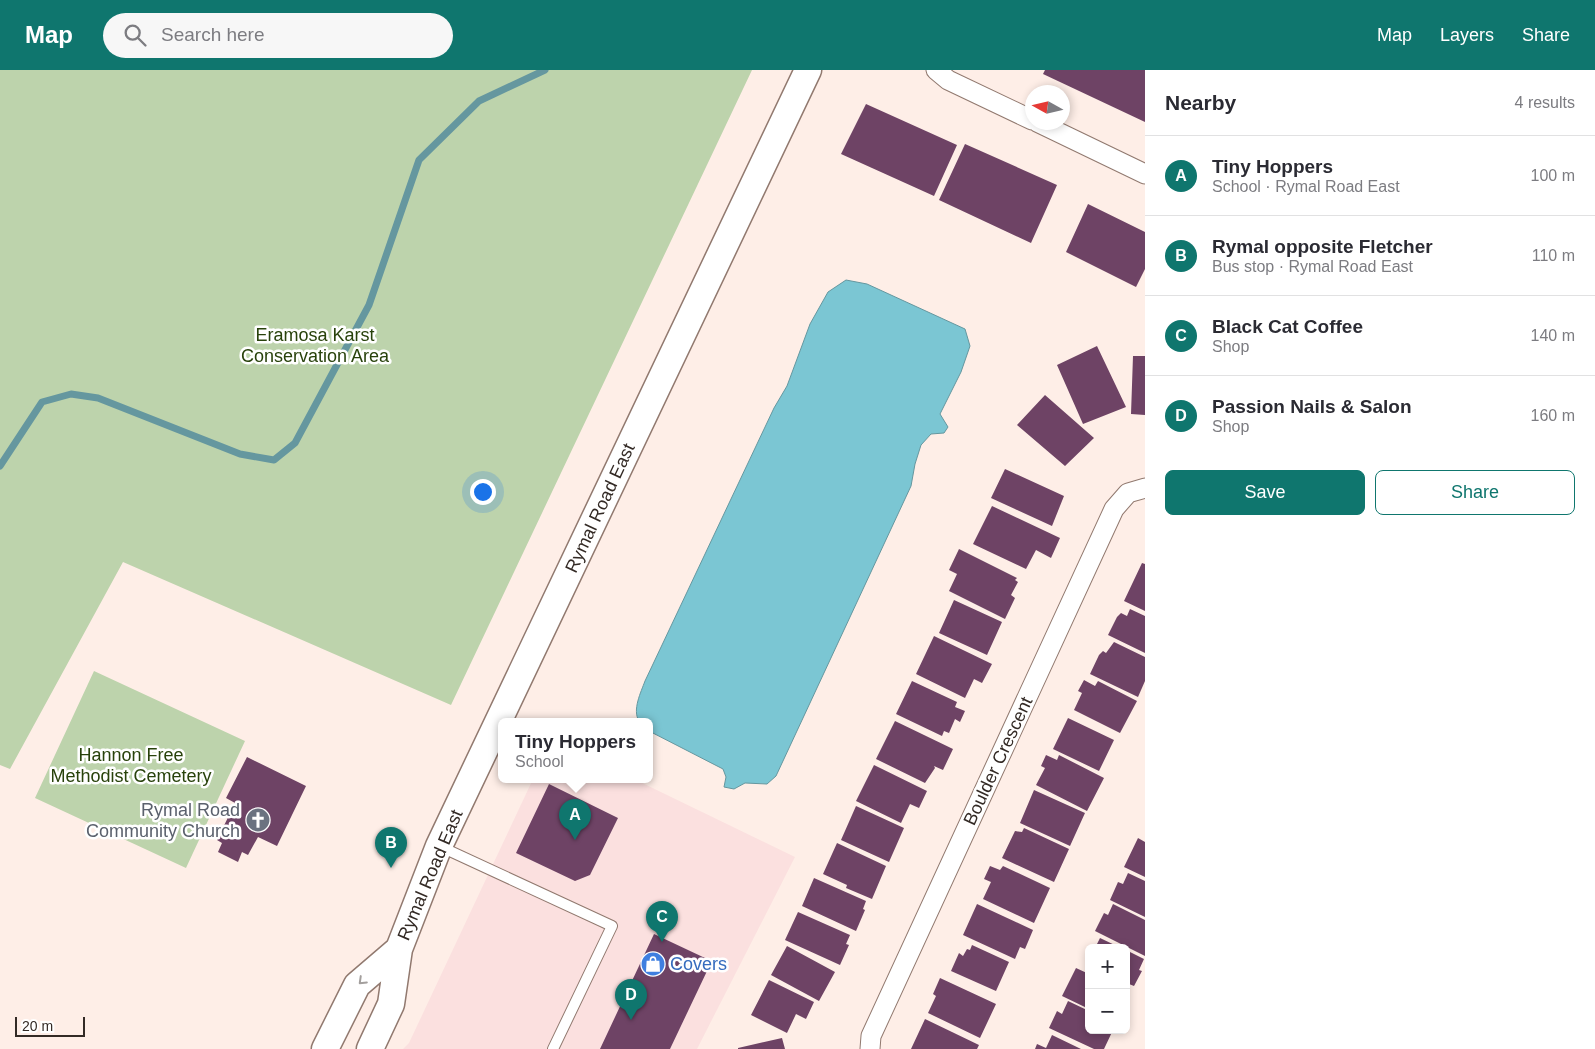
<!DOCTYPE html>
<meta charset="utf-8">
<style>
:root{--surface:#fff;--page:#f7f7f7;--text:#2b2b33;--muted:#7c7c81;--line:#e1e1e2;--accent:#0f766e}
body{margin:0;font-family:Arial,sans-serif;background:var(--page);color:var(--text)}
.controls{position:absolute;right:15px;bottom:15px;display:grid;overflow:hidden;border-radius:8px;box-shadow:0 2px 8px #0003}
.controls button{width:45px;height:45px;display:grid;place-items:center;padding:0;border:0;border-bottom:1px solid var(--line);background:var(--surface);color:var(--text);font:25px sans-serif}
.compass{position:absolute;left:1025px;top:15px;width:45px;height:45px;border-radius:50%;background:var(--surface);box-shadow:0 2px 8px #0003;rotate:278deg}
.scale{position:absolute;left:15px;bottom:12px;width:70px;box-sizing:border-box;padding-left:5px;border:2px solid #332a25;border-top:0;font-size:14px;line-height:18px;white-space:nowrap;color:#332a25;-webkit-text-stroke:4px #fff;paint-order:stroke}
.you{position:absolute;left:482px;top:421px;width:18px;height:18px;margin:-12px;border:4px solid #fff;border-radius:50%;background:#1a73e8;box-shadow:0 0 0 8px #1a73e833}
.badge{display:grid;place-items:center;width:32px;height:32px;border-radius:50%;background:var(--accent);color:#fff;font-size:16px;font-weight:700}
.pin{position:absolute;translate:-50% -41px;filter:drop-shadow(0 1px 2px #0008)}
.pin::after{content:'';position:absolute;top:26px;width:18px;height:15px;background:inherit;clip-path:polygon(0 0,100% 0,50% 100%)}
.popup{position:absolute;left:498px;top:648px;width:155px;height:65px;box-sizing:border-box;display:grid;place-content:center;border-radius:8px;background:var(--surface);filter:drop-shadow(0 1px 4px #0005);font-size:16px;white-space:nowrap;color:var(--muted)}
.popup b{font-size:19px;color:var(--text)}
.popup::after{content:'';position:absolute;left:50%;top:100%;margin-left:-10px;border:10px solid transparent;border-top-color:var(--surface)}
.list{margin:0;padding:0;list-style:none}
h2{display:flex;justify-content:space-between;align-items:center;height:65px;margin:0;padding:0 20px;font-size:21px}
h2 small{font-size:16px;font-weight:400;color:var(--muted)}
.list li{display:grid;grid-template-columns:32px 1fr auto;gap:15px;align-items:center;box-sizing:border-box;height:80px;padding:0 20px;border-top:1px solid var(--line)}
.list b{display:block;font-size:19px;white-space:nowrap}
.list p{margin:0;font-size:16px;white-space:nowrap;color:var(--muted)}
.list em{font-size:16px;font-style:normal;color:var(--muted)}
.actions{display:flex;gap:10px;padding:15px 20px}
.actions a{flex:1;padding:11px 0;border:1px solid var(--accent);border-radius:8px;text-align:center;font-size:18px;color:var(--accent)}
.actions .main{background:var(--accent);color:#fff}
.icon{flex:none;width:28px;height:28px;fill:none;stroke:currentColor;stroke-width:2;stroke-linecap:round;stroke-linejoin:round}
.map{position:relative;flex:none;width:1145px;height:979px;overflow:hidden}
header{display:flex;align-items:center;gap:30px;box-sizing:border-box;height:70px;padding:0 25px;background:var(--accent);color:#fff}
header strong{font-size:24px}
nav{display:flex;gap:28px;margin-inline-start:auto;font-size:18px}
.search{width:350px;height:45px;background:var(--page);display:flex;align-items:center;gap:12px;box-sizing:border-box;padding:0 18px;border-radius:28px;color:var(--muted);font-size:19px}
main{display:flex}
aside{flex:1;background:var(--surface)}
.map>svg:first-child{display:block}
</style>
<header>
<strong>Map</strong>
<div class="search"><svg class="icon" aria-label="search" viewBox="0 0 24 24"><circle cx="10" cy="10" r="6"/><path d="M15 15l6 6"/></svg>Search here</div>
<nav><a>Map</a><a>Layers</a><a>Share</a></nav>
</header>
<main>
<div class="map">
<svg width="1145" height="979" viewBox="0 0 1145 979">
<rect width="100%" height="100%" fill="#feeee7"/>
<path fill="#fbe0df" d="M533,709H634L795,787L697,979H403L409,973Z"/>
<path fill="#bdd3ac" d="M0,0H752L451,635L123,492L10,699L0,695Z
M94,601L245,671L186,798L35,728Z"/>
<path fill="#7bc6d3" stroke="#65979f" d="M846,210L867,214L965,259L970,276L961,302L940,344L948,357L944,363L931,364L921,375L915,394L911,416L776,706L767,714L745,713L734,719L724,717L726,707L723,699L649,661V651H639C632,640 641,622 645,611L774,338L787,316L810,254L828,222Z"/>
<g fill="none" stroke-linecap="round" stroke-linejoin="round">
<path stroke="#65979f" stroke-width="7" d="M0,396L42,332L71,324L98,328L240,384L274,390L295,373L369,235L419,90L479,31L545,0"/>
</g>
<path fill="#6e4365" d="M1045,0H1145V52L1043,4Z
M866,34L957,75L934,126L841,84Z
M965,74L1057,115L1031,173L939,130Z
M1088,134L1145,162V199L1136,217L1066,182Z
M1097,276L1126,337L1083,354L1057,295Z
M1133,286H1145V345L1131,344Z
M1045,325L1094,368L1065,396L1017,355Z
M1005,399L1064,426L1052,456L991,428Z
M992,436L1060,468L1051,488L1036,480L1026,499L973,474Z
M959,479L1017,508L1015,510L1018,512L1011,525L1015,528L1005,549L949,521L957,504L949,500Z
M1142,493L1145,494V541L1124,531Z
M954,530L1002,552L987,585L939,563Z
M1130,539L1145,546V583L1108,565L1117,547L1121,543L1127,546Z
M934,566L992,594L982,613L974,609L965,628L916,604Z
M1114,572L1145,587V611L1138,627L1090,604L1099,585L1103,581L1106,583Z
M1084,610L1095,616L1098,611L1137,631L1120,663L1074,640L1082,623L1078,621Z
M912,611L957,632L955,637L965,641L960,652L955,649L949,663L944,661L942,666L896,644Z
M1068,648L1114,670L1099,701L1053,679Z
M895,651L953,679L943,700L934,696L935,698L925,713L876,689Z
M1046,685L1057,690L1059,685L1104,708L1087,741L1036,715L1045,698L1041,696Z
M247,687L306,716L277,776L258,767L248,785L242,782L238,792L218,782L222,773L217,770L235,733L226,728Z
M874,695L927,721L919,738L910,734L901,753L856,731Z
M549,714L618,748L590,805L575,811L516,783Z
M1034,720L1085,743L1070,776L1020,753Z
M856,736L904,758L889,792L841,770Z
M1024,758L1069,779L1054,812L1002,788L1015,761L1022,762Z
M1138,768L1145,772V807L1124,797Z
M837,773L886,796L872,829L846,818L847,815L823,804Z
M990,796L1000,800L1003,796L1050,818L1034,853L983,829L991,812L984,809Z
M1128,803L1145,811V847L1110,830L1118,812L1123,814Z
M814,808L866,831L863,839L865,840L856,861L802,836Z
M977,834L1033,860L1025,879L1020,877L1015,889L963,865Z
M1113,834L1145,850V886L1095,861L1104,843L1108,845Z
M798,842L850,865L846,874L849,875L840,895L785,870Z
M654,864L705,888L708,899L670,979H600Z
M1100,868L1121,878H1095Z
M972,875L1009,892L996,921L951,901L959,883L963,886L967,879L970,880Z
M787,876L835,902L819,931L771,905Z
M1126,880L1144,889L1139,900L1142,901L1134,916L1129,914L1126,920Z
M1076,898L1089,904V939L1062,926Z
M940,908L996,934L980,968L928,943L936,926L933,924Z
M769,910L814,932L806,949L796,944L787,963L751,945Z
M1068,931L1089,941V960H1113L1104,979H1094L1049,958L1057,941L1062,944Z
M925,949L979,975L977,979H911Z
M1052,965L1081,979H1035L1037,974L1046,978Z
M782,968L785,979H738V978Z"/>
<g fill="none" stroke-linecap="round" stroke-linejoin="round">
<defs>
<path id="lane" d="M439,776L612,856L553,979"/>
<path id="street" d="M936,0L948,10L1032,50
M1037,52L1145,104
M870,979L871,966L1114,439L1128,423L1145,418"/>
<path id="secondary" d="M325,979L357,915L399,879
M370,979L391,934L399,879L439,776L808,0"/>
</defs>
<use href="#lane" stroke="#91796f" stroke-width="12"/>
<use href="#street" stroke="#91796f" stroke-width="21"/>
<use href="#secondary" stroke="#91796f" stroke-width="29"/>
<use href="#lane" stroke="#fff" stroke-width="10"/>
<use href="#street" stroke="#fff" stroke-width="19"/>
<use href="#secondary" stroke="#fff" stroke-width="26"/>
</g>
<defs><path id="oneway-chevron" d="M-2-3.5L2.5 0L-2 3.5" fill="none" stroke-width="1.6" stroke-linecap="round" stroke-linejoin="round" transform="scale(1.25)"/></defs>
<use stroke="#a39f9d" href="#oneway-chevron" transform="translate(362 911) rotate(136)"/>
<defs>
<symbol id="church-disc" viewBox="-11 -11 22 22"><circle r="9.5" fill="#6b7280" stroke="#fff"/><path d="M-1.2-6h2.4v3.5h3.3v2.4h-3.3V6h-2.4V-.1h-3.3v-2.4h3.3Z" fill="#fff"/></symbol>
<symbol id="shop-disc" viewBox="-11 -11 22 22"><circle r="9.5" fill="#3f7fe0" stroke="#fff"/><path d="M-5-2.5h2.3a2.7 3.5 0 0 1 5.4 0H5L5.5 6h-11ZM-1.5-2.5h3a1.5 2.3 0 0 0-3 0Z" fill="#fff"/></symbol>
</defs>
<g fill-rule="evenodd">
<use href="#church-disc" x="244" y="736" width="28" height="28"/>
<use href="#shop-disc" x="639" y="880" width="28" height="28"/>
</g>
<g text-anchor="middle" stroke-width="5" stroke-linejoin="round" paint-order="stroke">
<g font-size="18" fill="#28420b" stroke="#fff">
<text x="315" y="271">Eramosa Karst<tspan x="315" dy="21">Conservation Area</tspan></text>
<text x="131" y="691">Hannon Free<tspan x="131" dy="21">Methodist Cemetery</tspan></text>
</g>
<g font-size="18" fill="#332a25" stroke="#fff">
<text transform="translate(600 438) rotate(-65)" y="6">Rymal Road East</text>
<text transform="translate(998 691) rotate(-65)" y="6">Boulder Crescent</text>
<text transform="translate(430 805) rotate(-67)" y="6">Rymal Road East</text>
</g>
<g font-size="18" fill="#5b616d" stroke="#fff" text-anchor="end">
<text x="240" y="746">Rymal Road<tspan x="240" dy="21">Community Church</tspan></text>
</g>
<g font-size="18" fill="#366cbe" stroke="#fff" text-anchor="start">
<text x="670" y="900">Covers</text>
</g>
</g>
</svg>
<div class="controls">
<button>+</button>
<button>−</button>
</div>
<svg class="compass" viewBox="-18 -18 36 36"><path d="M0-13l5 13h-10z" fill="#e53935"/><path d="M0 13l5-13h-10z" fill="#7c7c81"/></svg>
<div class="scale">20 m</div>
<div class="you"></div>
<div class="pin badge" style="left:575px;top:770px">A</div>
<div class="popup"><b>Tiny Hoppers</b>School</div>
<div class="pin badge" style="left:391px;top:798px">B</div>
<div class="pin badge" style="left:662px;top:872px">C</div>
<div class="pin badge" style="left:631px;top:950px">D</div>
</div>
<aside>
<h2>Nearby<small>4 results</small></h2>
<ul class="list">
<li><span class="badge">A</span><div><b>Tiny Hoppers</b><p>School · Rymal Road East</p></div><em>100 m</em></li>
<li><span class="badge">B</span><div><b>Rymal opposite Fletcher</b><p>Bus stop · Rymal Road East</p></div><em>110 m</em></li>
<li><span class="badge">C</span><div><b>Black Cat Coffee</b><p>Shop</p></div><em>140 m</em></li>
<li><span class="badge">D</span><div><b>Passion Nails &amp; Salon</b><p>Shop</p></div><em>160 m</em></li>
</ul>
<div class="actions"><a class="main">Save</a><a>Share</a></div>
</aside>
</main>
